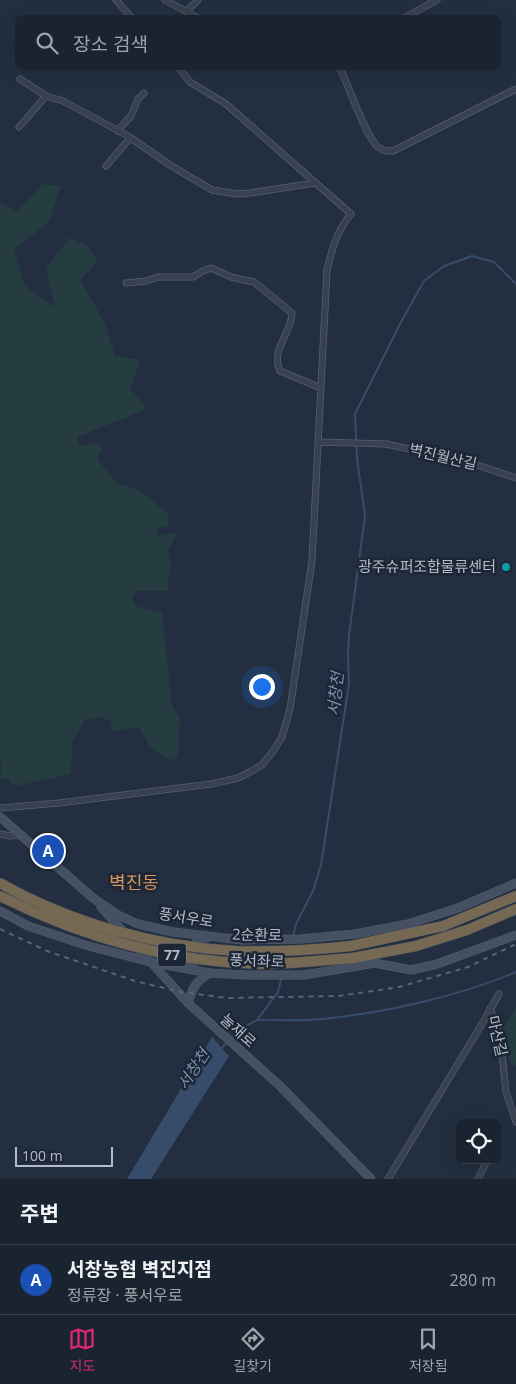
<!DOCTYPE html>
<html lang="ko">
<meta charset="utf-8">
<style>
:root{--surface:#1a2330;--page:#272f3c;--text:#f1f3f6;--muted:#9fa4ab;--line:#38404c;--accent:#db2777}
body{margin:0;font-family:"Open Sans","Noto Sans KR",sans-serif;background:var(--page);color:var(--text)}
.controls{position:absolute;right:15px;bottom:15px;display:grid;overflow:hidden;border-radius:8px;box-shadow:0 5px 20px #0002}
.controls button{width:45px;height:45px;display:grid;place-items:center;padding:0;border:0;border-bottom:1px solid var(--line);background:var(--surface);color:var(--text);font:25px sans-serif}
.scale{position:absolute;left:15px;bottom:12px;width:98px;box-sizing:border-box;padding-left:5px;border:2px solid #b3bcca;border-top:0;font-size:14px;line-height:18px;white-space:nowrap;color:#b3bcca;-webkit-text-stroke:4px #1c2635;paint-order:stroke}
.you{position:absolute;left:261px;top:686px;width:18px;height:18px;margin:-12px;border:4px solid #fff;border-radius:50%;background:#1a73e8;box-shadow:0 0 0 8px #1a73e833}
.badge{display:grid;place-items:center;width:32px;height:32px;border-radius:50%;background:var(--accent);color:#fff;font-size:16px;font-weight:700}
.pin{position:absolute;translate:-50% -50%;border:2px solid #fff;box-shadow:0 1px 5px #0006}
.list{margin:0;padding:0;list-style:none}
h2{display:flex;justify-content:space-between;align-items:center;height:65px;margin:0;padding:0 20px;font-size:21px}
h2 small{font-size:16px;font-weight:400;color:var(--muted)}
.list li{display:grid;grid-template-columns:32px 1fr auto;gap:15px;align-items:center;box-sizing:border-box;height:70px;padding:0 20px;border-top:1px solid var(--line)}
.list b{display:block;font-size:19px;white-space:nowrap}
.list p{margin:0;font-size:16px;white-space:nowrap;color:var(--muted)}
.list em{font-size:16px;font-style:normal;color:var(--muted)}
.icon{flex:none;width:28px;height:28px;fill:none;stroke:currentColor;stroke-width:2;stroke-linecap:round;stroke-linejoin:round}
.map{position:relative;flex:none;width:516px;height:1179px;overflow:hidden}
.search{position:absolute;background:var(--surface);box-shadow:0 5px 20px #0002;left:15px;right:15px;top:15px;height:55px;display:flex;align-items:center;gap:12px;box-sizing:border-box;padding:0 18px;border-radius:8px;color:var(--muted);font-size:19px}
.sheet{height:135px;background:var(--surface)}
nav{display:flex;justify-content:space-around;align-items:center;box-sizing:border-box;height:70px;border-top:1px solid var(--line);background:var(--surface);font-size:14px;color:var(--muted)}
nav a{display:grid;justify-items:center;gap:2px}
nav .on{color:var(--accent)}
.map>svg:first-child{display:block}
</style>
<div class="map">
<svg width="516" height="1179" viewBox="0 0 516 1179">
<rect width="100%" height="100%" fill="#232f40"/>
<path fill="#253d41" d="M43,184L61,186L49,222L14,249L25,286L55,307L46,268L69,238L87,245L98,261L80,280L105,323L115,356L140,360L130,388L147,409L77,437L80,446L97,443L102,448L97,459L118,484L138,490L168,513V526L156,529L158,536L178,532L168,550L171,564L167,591H137L132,597L136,606L162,613L172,706L180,718L178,753L175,759L169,760L150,747L139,727L111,732V721L99,717L84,721L72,743L71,774L20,785H13L8,778L0,779L2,760L0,757V203L16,212Z
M516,1007V1066L510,1062L502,1030Z"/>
<path fill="#374c6a" d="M212,1037L229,1056L151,1179H127Z"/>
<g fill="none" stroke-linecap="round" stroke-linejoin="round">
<path stroke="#374c6a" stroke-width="2" d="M293,936L296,924L313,891L321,865L349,684L348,655L349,635L365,516L357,458L355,414L401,322L424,281L444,266L472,256L494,262L516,284
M257,1020C279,1020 301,1021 323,1019C384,1013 460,996 516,972
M231,1038L239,1030L257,1020L278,992L282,976
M221,1049L228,1041"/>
<defs>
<path id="street" d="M116,0L132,18
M165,0L198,18
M187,11L198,0
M404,18L437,0
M340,68C347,83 367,139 378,147C383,151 387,151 393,151L516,89
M20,79L46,96L63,101L128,136L170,165L212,190L237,194L250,193L315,183
M19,127L46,96
M117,131L131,116L138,99L144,93
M106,166L130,138
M126,283L146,281L158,277H193L203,271L211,268L231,277L254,282L292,313C292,332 270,351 280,371L321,388
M319,442L386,444L462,460L516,478
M0,808L59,803L211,784L238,778L250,772L262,765L274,750L282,737L290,709L312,561L327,270C332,248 337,231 351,214L226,104L190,82L179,68
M0,834L10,836L20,835
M490,1008L500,1036L506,1092L516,1122
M388,1179L485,1019L499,994
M478,1179L485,1165"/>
<path id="secondary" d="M0,817L93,898L118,915L138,924L173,932L242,940L301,939L355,934L408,924L458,908L516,883
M101,907L188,1003L280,1086L371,1179
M0,911L28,926L85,945L150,962L210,973L245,975H304L375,963L411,970L437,964L516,935
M196,970L187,961C190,950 194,939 207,938
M188,1003C193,987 195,982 210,973"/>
<path id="highway" d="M351,946L443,926L516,896
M353,958L416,946L467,930L516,909"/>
</defs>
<use href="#street" stroke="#555f6d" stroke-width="7"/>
<use href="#secondary" stroke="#555f6d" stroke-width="9"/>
<use href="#highway" stroke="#424c5a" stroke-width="11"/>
<use href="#street" stroke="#374150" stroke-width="5.5"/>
<use href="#secondary" stroke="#455063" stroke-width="8"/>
<use href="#highway" stroke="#766954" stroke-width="10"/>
<path stroke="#596577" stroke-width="2" stroke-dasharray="5 5" stroke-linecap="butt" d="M0,929L47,951L135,981L181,992L227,998L339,996L399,987L468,967L516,944"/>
<defs>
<path id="highway-bridge" d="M0,883C71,923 156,947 237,951C275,952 313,950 351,946
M0,896C84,938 175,964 270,964C298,963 325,960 353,958"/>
</defs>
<use href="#highway-bridge" stroke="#424c5a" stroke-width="11" stroke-linecap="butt"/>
<use href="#highway-bridge" stroke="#766954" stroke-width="10"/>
</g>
<circle fill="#0f9aa8" stroke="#1c2635" stroke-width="2" cx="506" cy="567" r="5"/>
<g text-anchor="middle" stroke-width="5" stroke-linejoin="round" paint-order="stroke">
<rect fill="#1c2635" stroke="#868f9d" stroke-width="1" x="158" y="943.5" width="28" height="23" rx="4"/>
<g font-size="14" font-weight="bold" fill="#b3bcca">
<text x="172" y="960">77</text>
</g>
<g font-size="15" fill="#b3bcca" stroke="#1c2635">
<text transform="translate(443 457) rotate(13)" y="5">벽진월산길</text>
<text transform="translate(186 918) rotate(9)" y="5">풍서우로</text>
<text transform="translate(257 935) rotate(1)" y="5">2순환로</text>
<text transform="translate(257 961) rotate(2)" y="5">풍서좌로</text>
<text transform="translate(238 1031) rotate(42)" y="5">눌재로</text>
<text transform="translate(497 1036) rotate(77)" y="5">마산길</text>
</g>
<g font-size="15" fill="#b3bcca" stroke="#1c2635" text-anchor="end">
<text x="496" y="572">광주슈퍼조합물류센터</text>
</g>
<g font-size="16" font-style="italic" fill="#7991b3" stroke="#1c2635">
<text transform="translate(335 694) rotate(-84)" y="6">서창천</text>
<text transform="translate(193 1069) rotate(-56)" y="6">서창천</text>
</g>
<g font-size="18" fill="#db965d" stroke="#1c2635">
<text x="134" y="889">벽진동</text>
</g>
</g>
</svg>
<div class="controls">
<button><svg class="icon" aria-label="locate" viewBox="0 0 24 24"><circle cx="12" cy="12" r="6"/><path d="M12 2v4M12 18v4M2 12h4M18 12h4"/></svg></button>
</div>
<div class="scale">100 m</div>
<div class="you"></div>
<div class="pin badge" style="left:48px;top:851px;background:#1a4fb4">A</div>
<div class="search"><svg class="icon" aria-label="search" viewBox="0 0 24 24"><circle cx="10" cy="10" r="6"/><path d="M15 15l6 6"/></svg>장소 검색</div>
</div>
<section class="sheet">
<h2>주변<small></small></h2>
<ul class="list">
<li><span class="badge" style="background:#1a4fb4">A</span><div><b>서창농협 벽진지점</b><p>정류장 · 풍서우로</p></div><em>280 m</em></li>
</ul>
</section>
<nav>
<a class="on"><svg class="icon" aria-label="map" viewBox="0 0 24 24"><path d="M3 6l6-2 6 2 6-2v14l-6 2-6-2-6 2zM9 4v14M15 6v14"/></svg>지도</a>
<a><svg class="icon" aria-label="directions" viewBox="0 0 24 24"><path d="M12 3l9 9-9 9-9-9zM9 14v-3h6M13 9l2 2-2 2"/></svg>길찾기</a>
<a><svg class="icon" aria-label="saved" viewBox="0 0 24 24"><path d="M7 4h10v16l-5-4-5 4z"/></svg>저장됨</a>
</nav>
